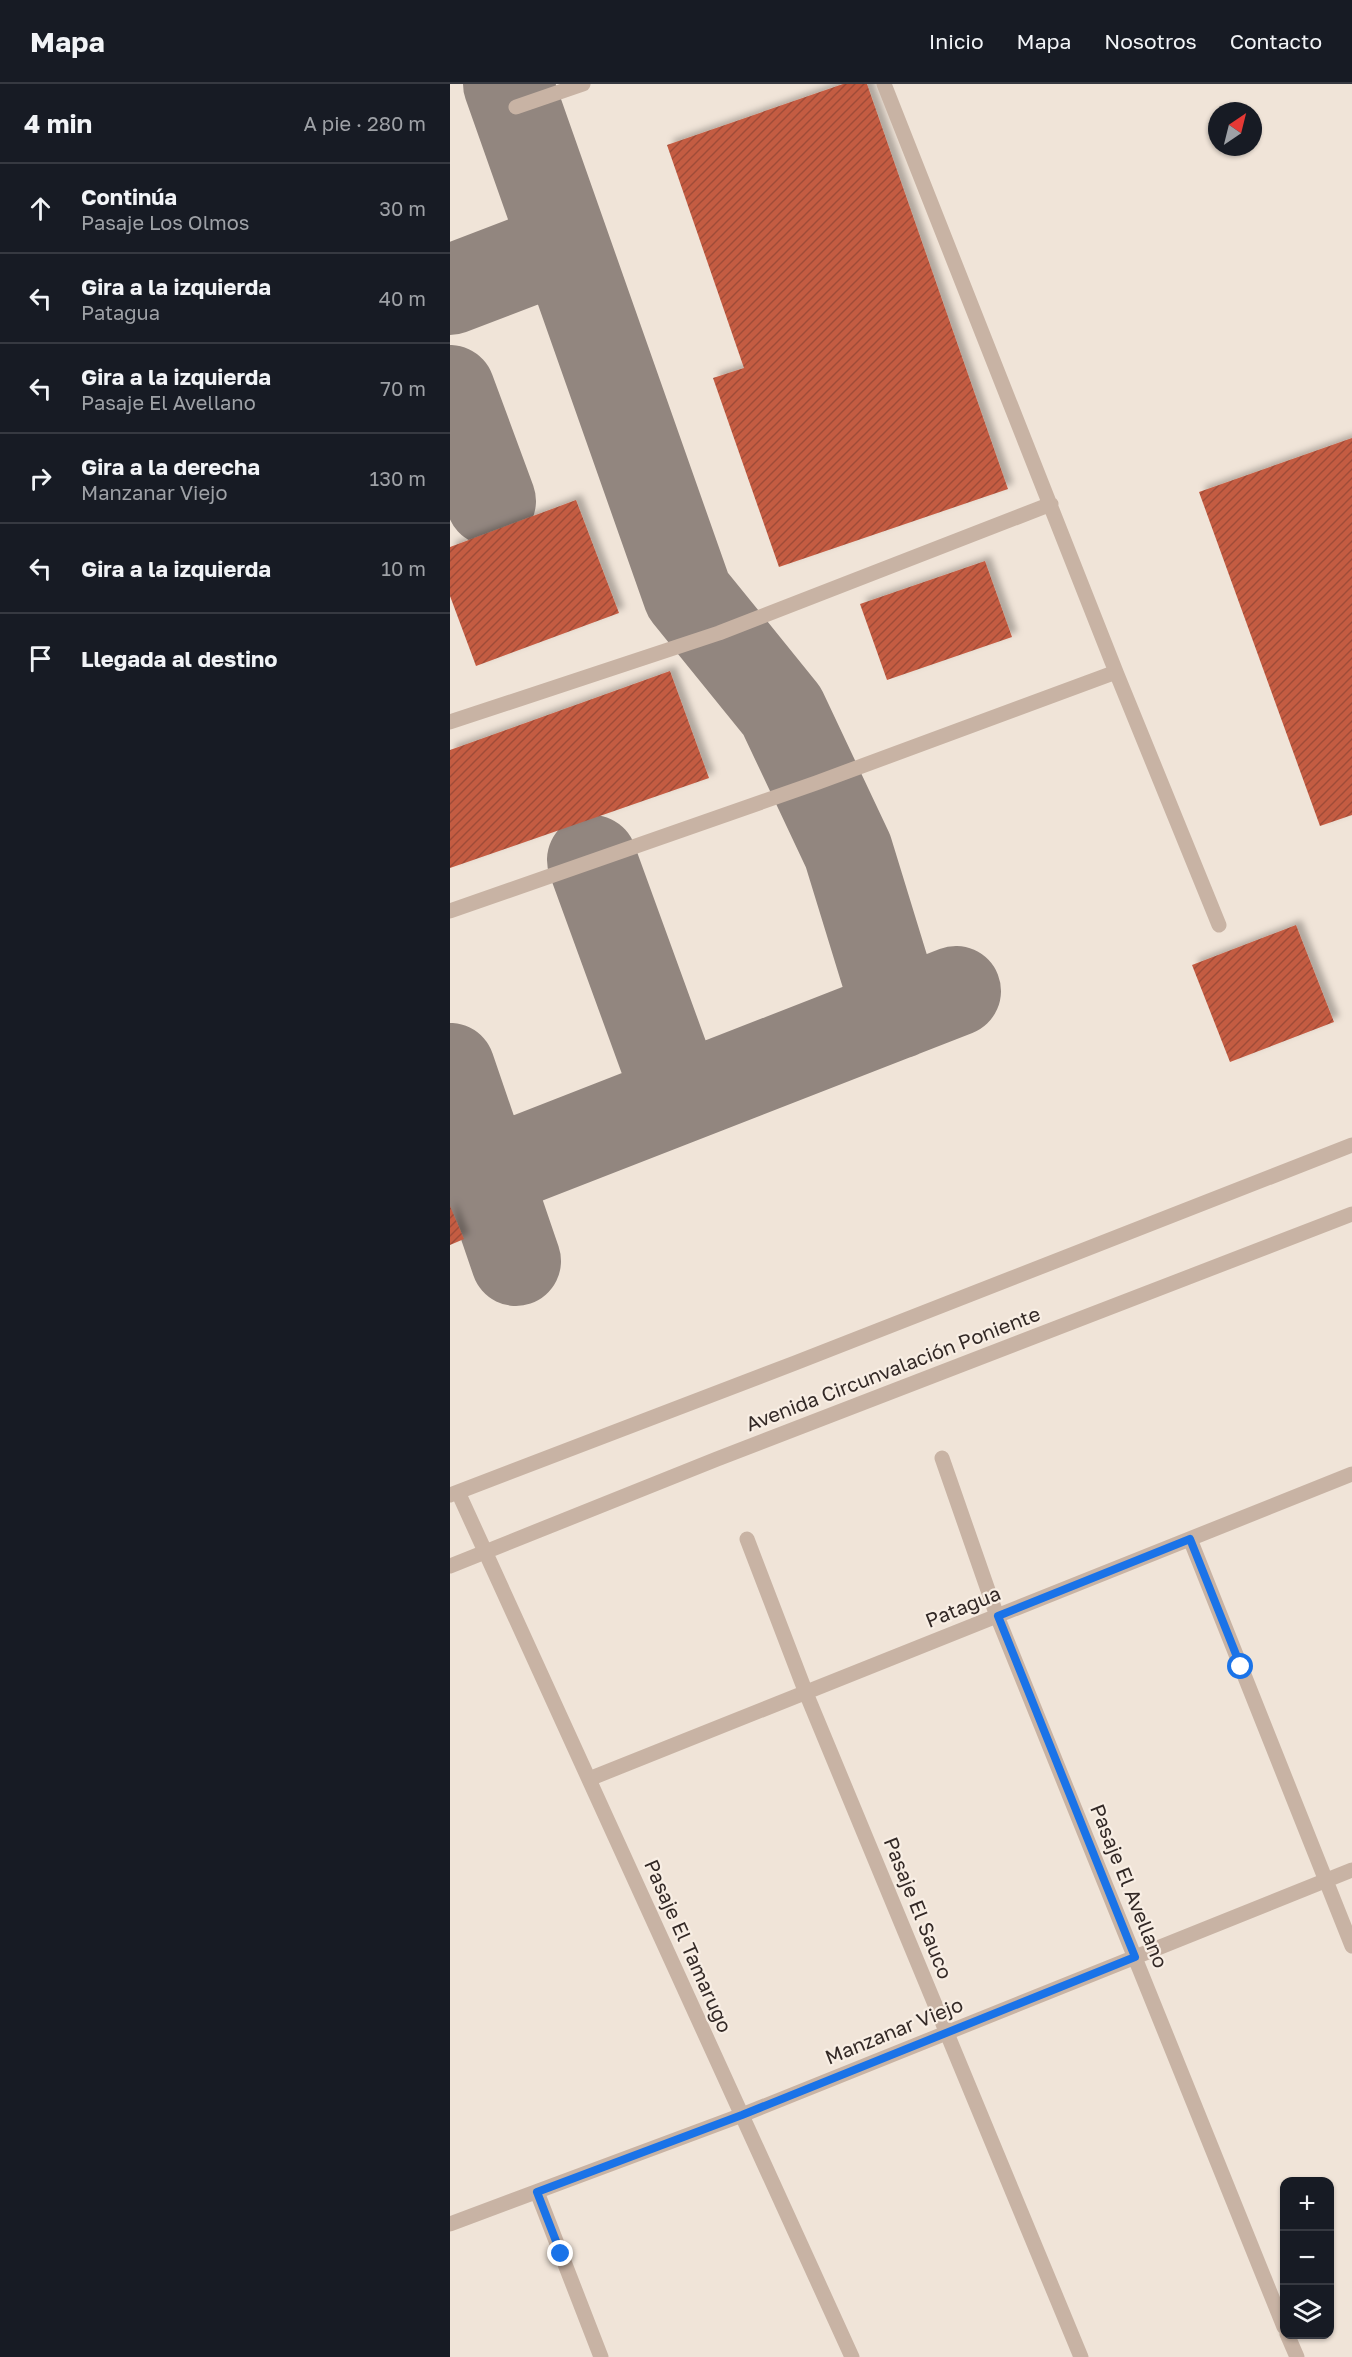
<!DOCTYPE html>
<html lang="es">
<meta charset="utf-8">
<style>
:root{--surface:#171b24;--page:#242831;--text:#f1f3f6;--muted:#9ea1a6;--line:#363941}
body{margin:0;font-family:"Golos Text",sans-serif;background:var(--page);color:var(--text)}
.controls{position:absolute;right:18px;bottom:18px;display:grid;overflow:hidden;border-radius:12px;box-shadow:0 2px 4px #0004}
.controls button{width:54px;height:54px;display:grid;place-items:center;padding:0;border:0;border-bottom:2px solid var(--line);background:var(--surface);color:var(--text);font:30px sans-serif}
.compass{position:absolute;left:758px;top:18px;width:54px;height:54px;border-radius:50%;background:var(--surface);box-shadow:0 2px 4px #0004;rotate:35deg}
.stop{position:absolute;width:18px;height:18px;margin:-14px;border:4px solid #1a73e8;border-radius:50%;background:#fff}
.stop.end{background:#1a73e8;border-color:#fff;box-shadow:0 2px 6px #0008}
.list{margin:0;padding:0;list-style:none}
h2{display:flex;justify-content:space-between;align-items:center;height:78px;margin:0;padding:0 24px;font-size:26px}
h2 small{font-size:20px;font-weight:400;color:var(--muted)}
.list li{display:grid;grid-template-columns:39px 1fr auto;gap:18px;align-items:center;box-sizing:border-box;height:90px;padding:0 24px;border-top:2px solid var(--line)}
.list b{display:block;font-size:22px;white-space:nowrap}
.list p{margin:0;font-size:20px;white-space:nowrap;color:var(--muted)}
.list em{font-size:20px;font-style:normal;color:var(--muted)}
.icon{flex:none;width:33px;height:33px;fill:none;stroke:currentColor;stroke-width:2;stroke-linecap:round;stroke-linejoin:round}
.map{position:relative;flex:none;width:902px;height:2273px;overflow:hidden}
header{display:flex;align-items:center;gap:36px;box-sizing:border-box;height:84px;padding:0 30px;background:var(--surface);border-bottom:2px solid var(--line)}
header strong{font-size:28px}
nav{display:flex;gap:33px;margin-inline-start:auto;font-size:21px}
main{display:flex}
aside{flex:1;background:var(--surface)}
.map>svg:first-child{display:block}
</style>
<header>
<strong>Mapa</strong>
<nav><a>Inicio</a><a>Mapa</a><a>Nosotros</a><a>Contacto</a></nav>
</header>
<main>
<aside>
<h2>4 min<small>A pie · 280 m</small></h2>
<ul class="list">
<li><svg class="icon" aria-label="ahead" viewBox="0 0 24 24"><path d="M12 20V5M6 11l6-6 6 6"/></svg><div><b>Continúa</b><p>Pasaje Los Olmos</p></div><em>30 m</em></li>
<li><svg class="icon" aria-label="left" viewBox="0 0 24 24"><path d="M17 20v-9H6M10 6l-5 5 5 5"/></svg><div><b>Gira a la izquierda</b><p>Patagua</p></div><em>40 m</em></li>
<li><svg class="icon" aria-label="left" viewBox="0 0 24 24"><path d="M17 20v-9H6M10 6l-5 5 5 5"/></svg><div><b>Gira a la izquierda</b><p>Pasaje El Avellano</p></div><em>70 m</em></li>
<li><svg class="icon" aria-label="right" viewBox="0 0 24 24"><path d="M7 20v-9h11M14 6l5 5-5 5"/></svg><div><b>Gira a la derecha</b><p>Manzanar Viejo</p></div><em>130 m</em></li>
<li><svg class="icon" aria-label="left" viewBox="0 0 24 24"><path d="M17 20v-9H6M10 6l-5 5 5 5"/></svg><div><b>Gira a la izquierda</b></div><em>10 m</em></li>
<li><svg class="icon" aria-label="arrive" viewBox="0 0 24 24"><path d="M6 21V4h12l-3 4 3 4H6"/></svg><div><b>Llegada al destino</b></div></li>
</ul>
</aside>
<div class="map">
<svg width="902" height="2273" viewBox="0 0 902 2273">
<defs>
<pattern id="building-hatch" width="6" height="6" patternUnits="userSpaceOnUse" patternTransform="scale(1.5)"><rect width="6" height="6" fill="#c45c43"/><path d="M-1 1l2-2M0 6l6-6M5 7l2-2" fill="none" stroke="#a04c38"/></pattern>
<filter id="shadow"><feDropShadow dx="5.5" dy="-5.5" stdDeviation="3" flood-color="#0004"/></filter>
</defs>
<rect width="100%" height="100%" fill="#f0e4d8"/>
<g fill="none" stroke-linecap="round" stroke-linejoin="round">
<path stroke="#92867f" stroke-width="90" d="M58,0L238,511L332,627L398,767L448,930
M0,206L115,162
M0,306L41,417
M142,776L229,1015
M0,984L66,1177
M37,1090L506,907"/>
</g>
<path fill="url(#building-hatch)" filter="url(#shadow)" d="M393,0H417L558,405L329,483L263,294L294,284L217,61Z
M902,354V731L870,742L749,408Z
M126,416L169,529L26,582L0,512V463Z
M535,477L562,553L437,596L410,520Z
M220,587L259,694L0,784V666Z
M846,841L884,938L780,978L742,881Z
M0,1122L14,1155L0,1161Z"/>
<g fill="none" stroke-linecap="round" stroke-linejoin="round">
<path stroke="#c8b3a4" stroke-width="15" d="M66,23L133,0
M666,588L769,841
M0,638L269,549L601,420
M0,827L366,699L666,588L434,0
M492,1374L547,1532L834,2243
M8,1408L402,2273
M0,1411L345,1279L902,1061
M297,1455L356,1609L631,2273
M740,1455L902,1862
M0,1482L267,1375L902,1130
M139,1695L902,1390
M87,2108L151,2273
M0,2140L292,2031L902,1786
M837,2250L847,2273"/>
</g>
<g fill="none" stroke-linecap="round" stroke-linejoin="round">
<path stroke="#1a73e8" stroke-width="8" d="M111,2170L87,2108L292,2031L685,1873L548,1532L740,1455L791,1583"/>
</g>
<g text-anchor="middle" stroke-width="4.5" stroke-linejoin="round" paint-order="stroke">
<g font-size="20" fill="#332926" stroke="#f8eee4">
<text transform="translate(443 1285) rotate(-21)" y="7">Avenida Circunvalación Poniente</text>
<text transform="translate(513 1523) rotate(-22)" y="7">Patagua</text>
<text transform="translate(679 1802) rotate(68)" y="7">Pasaje El Avellano</text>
<text transform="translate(468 1824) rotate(68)" y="7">Pasaje El Sauco</text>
<text transform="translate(238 1862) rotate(66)" y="7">Pasaje El Tamarugo</text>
<text transform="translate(444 1947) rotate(-22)" y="7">Manzanar Viejo</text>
</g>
</g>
</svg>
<div class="controls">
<button>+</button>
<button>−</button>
<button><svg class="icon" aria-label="layers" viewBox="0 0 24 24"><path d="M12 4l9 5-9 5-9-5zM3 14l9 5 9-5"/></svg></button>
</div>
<svg class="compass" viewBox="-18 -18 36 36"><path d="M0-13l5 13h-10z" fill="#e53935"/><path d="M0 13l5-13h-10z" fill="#9ea1a6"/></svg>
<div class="stop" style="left:791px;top:1583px"></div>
<div class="stop end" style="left:111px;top:2170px"></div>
</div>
</main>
